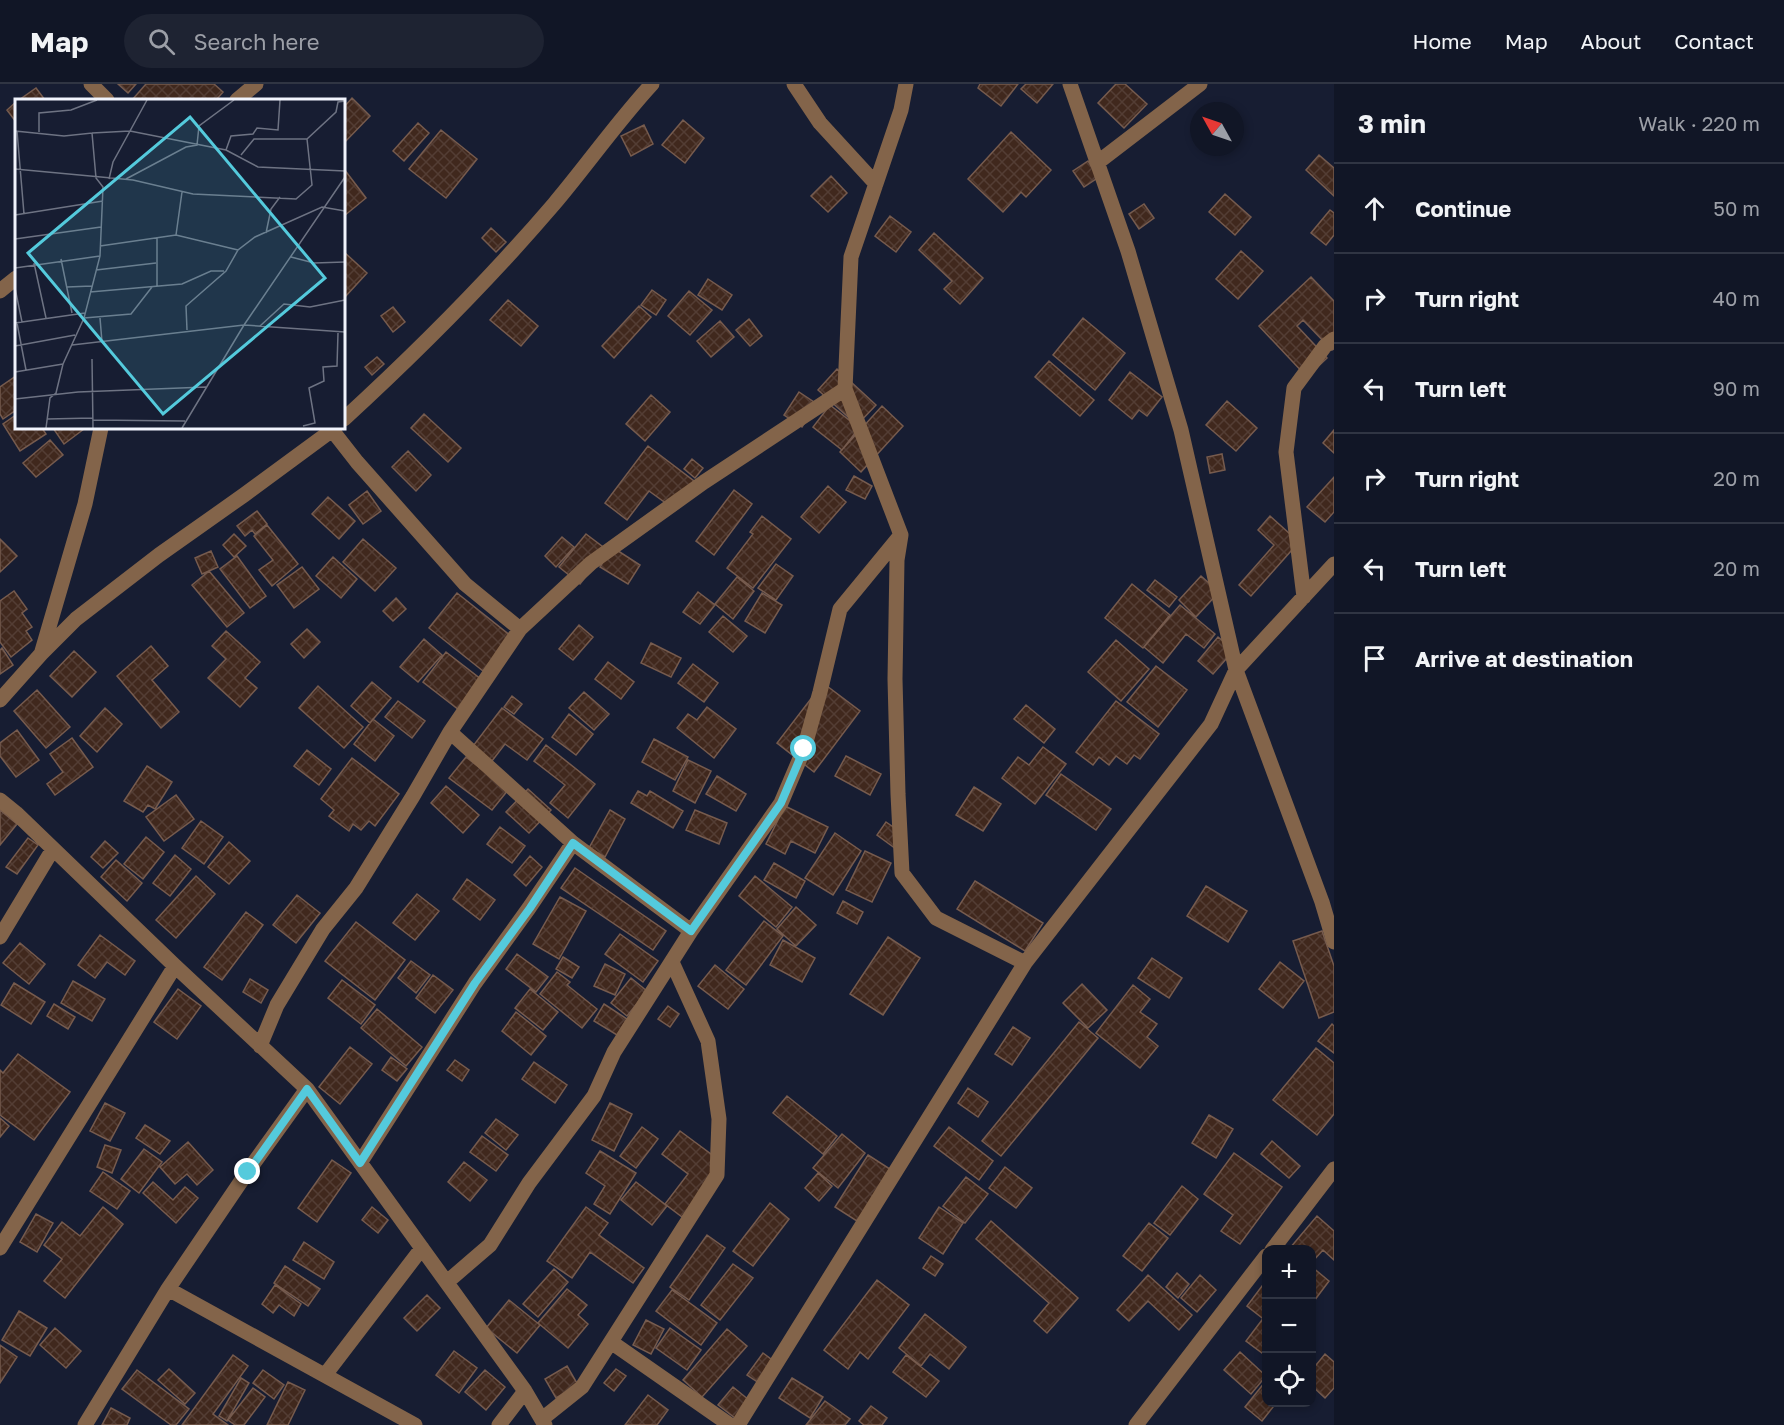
<!DOCTYPE html>
<meta charset="utf-8">
<style>
:root{--surface:#111626;--page:#1e2332;--text:#f1f3f6;--muted:#9c9fa7;--line:#303543}
body{margin:0;font-family:"Golos Text",sans-serif;background:var(--page);color:var(--text)}
.controls{position:absolute;right:18px;bottom:18px;display:grid;overflow:hidden;border-radius:12px;box-shadow:0 3px 9px #0003}
.controls button{width:54px;height:54px;display:grid;place-items:center;padding:0;border:0;border-bottom:2px solid var(--line);background:var(--surface);color:var(--text);font:30px sans-serif}
.compass{position:absolute;left:1190px;top:18px;width:54px;height:54px;border-radius:50%;background:var(--surface);box-shadow:0 3px 9px #0003;rotate:310deg}
.stop{position:absolute;width:18px;height:18px;margin:-14px;border:4px solid #54cadc;border-radius:50%;background:#fff}
.stop.end{background:#54cadc;border-color:#fff;box-shadow:0 2px 6px #0008}
.list{margin:0;padding:0;list-style:none}
h2{display:flex;justify-content:space-between;align-items:center;height:78px;margin:0;padding:0 24px;font-size:26px}
h2 small{font-size:20px;font-weight:400;color:var(--muted)}
.list li{display:grid;grid-template-columns:39px 1fr auto;gap:18px;align-items:center;box-sizing:border-box;height:90px;padding:0 24px;border-top:2px solid var(--line)}
.list b{display:block;font-size:22px;white-space:nowrap}
.list em{font-size:20px;font-style:normal;color:var(--muted)}
.icon{flex:none;width:33px;height:33px;fill:none;stroke:currentColor;stroke-width:2;stroke-linecap:round;stroke-linejoin:round}
.map{position:relative;flex:none;width:1334px;height:1341px;overflow:hidden}
header{display:flex;align-items:center;gap:36px;box-sizing:border-box;height:84px;padding:0 30px;background:var(--surface);border-bottom:2px solid var(--line)}
header strong{font-size:28px}
nav{display:flex;gap:33px;margin-inline-start:auto;font-size:21px}
.search{width:420px;height:54px;background:var(--page);display:flex;align-items:center;gap:15px;box-sizing:border-box;padding:0 21px;border-radius:33px;color:var(--muted);font-size:22px}
main{display:flex}
aside{flex:1;background:var(--surface)}
.map>svg:first-child{display:block}
</style>
<header>
<strong>Map</strong>
<div class="search"><svg class="icon" aria-label="search" viewBox="0 0 24 24"><circle cx="10" cy="10" r="6"/><path d="M15 15l6 6"/></svg>Search here</div>
<nav><a>Home</a><a>Map</a><a>About</a><a>Contact</a></nav>
</header>
<main>
<div class="map">
<svg width="1334" height="1341" viewBox="0 0 1334 1341">
<defs>
<pattern id="building-cross-hatch" width="8" height="8" patternUnits="userSpaceOnUse" patternTransform="scale(1.5)"><rect width="8" height="8" fill="#40281d"/><path d="M0 0l8 8M0 8l8-8" fill="none" stroke="#533d34"/></pattern>
</defs>
<rect width="100%" height="100%" fill="#171d32"/>
<path fill="url(#building-cross-hatch)" stroke="#765b4e" stroke-width="1.5" d="M118,0H136L128,9Z
M146,0H214L223,8L216,16H132Z
M980,0H1018L1001,22L978,4Z
M1026,0H1053L1037,19L1021,5Z
M1116,0H1125L1147,20L1124,44L1098,19Z
M36,4L45,16H19Z
M352,14L370,32L344,59V23Z
M16,18V38L7,26Z
M683,36L704,54L685,79L662,61Z
M418,39L429,49L404,77L393,67Z
M644,41L653,60L631,72L621,52Z
M441,46L477,75L446,114L409,85Z
M1011,48L1051,86L1026,113L1021,108L1003,128L968,95Z
M1319,71L1334,84V112L1306,86Z
M1088,77L1099,93L1084,103L1073,87Z
M344,85L366,114L344,132Z
M831,92L847,109L828,128L811,112Z
M1225,110L1251,133L1235,151L1209,128Z
M1144,120L1154,134L1139,145L1129,130Z
M1330,126L1334,129V151L1326,161L1311,149Z
M890,132L911,148L896,168L875,152Z
M491,144L506,158L496,168L482,154Z
M934,149L983,194L960,220L944,205L952,197L919,166Z
M1241,167L1263,187L1238,215L1216,195Z
M344,168L367,189L344,214Z
M1311,193L1334,217V265L1332,266L1303,236L1297,242L1327,274L1307,293L1259,242Z
M708,195L732,211L722,226L698,211Z
M652,206L666,216L656,231L641,221Z
M689,207L712,226L690,251L668,232Z
M508,216L538,242L521,262L490,236Z
M639,222L651,233L614,274L602,262Z
M393,223L405,238L393,248L381,232Z
M1083,234L1125,269L1095,306L1053,271Z
M749,235L762,252L750,262L736,246Z
M720,237L734,253L711,273L697,257Z
M377,273L384,280L372,291L365,283Z
M1049,277L1094,316L1080,332L1035,293Z
M837,285L876,321L857,341L818,306Z
M1130,288L1162,313L1147,332L1139,326L1132,335L1109,316Z
M16,292V326L3,335L0,330V303Z
M799,308L817,320L802,343L784,331Z
M651,311L670,328L645,357L626,340Z
M1227,317L1257,344L1236,367L1206,341Z
M830,321L859,344L842,366L813,343Z
M882,322L903,342L861,388L840,368Z
M424,330L461,364L448,378L411,344Z
M16,331V344H42L46,350L20,367L3,340Z
M53,344H83L84,345L64,360Z
M1334,346V369L1323,359Z
M50,356L63,371L36,393L23,379Z
M648,362L694,397L674,425L649,407L627,436L605,419Z
M408,367L431,391L416,407L392,383Z
M1222,370L1225,386L1210,389L1207,373Z
M692,375L703,384L695,394L684,385Z
M854,392L872,402L865,415L846,406Z
M1334,393V428L1325,438L1307,423Z
M828,402L846,418L819,449L801,433Z
M734,406L752,420L714,471L696,457Z
M367,407L381,427L363,440L349,421Z
M328,413L355,437L339,455L312,430Z
M257,427L267,440L255,450L252,446L245,452L237,442Z
M762,432L791,455L753,504L727,484L753,450L750,448Z
M1270,432L1299,458L1251,512L1239,501L1274,461L1258,446Z
M267,441L298,480L272,502L259,486L273,476L254,452Z
M234,450L246,462L234,473L223,461Z
M586,450L607,466L580,500L559,483Z
M562,453L574,463L556,483L545,472Z
M0,455L17,472L0,488Z
M363,455L396,484L375,507L343,478Z
M612,463L640,481L628,500L600,483Z
M211,467L218,483L202,490L195,474Z
M237,472L266,512L250,524L220,485Z
M333,473L357,495L341,514L316,492Z
M776,480L793,492L776,516L758,504Z
M302,483L319,505L294,524L277,501Z
M209,487L244,529L227,543L192,501Z
M1201,492L1219,508L1196,533L1179,516Z
M737,493L754,507L733,535L715,520Z
M1155,496L1177,513L1169,523L1147,506Z
M1132,500L1170,531L1143,564L1105,534Z
M14,507L27,525L22,529L32,543L26,547L32,556L11,573L0,558V517Z
M698,508L715,521L700,540L683,528Z
M457,509L511,552L483,587L429,544Z
M762,509L782,521L765,549L745,537Z
M396,514L406,525L393,537L383,527Z
M1180,521L1215,550L1204,564L1186,550L1163,579L1144,563Z
M723,532L747,552L733,568L709,548Z
M579,541L593,553L573,576L559,565Z
M307,545L320,558L304,574L291,560Z
M226,547L260,578L245,594L257,604L240,623L208,594L226,575L212,562Z
M1218,553L1234,566L1213,590L1198,577Z
M424,555L442,571L418,598L400,583Z
M1116,556L1149,585L1121,617L1088,588Z
M651,559L681,574L671,593L641,579Z
M151,562L168,582L152,596L179,628L161,644L117,592Z
M2,564L13,581L0,590V566Z
M74,567L96,588L72,613L50,592Z
M446,568L482,596L459,626L423,598Z
M608,578L634,598L621,615L595,595Z
M693,580L718,599L704,618L678,599Z
M1156,582L1187,606L1158,643L1127,618Z
M372,598L391,614L370,639L351,622Z
M823,599L860,627L814,688L777,659Z
M318,602L363,643L344,664L299,624Z
M37,606L70,643L46,664L14,627Z
M584,608L609,630L594,646L569,624Z
M512,612L522,620L514,630L504,623Z
M398,617L425,637L412,654L385,633Z
M1116,617L1159,650L1140,675L1134,671L1127,680L1116,672L1109,681L1099,673L1093,681L1076,668Z
M1026,621L1055,645L1044,659L1014,635Z
M707,623L736,645L714,674L677,644L688,630L697,636Z
M105,624L122,640L97,668L80,652Z
M502,624L543,655L527,676L505,660L492,677L473,662Z
M569,630L593,650L576,671L552,653Z
M373,635L394,652L375,677L354,660Z
M17,646L39,676L16,693L0,672V659Z
M72,654L93,683L55,711L47,700L63,688L50,670Z
M654,655L688,673L675,696L642,678Z
M546,661L595,700L568,734L550,719L565,701L534,677Z
M1043,663L1066,680L1035,720L1002,694L1018,673L1029,681Z
M307,666L331,685L319,701L294,682Z
M846,672L881,690L870,711L835,692Z
M466,673L508,706L492,726L449,694Z
M352,674L399,710L375,742L369,737L361,746L353,740L349,747L329,732L334,726L321,715Z
M688,676L711,687L695,719L673,707Z
M147,682L172,698L155,725L148,721L143,728L124,717Z
M1061,690L1111,725L1096,746L1046,711Z
M717,692L746,710L736,727L706,710Z
M446,702L479,731L463,749L431,719Z
M974,703L1001,720L983,747L956,731Z
M528,705L551,726L529,749L506,728Z
M638,707L647,712L650,707L683,727L673,744L631,719Z
M176,711L194,735L164,757L146,733Z
M785,722L828,743L815,769L791,757L785,770L766,760Z
M0,726L17,740L0,761Z
M610,726L625,735L605,773L589,764Z
M695,726L727,739L719,760L686,746Z
M201,737L223,753L204,780L182,764Z
M886,738L905,751L896,765L877,751Z
M500,743L525,762L512,779L487,760Z
M835,749L861,767L833,811L805,794Z
M146,753L164,768L143,795L124,780Z
M28,754L38,761L17,790L6,783Z
M105,757L118,769L103,784L91,773Z
M229,758L250,777L229,800L208,783Z
M865,767L891,779L872,818L846,806Z
M175,771L191,785L170,812L153,799Z
M530,772L542,783L526,802L514,791Z
M116,776L142,799L127,817L101,793Z
M774,779L805,797L796,814L764,796Z
M575,784L666,847L653,866L561,804Z
M196,792L215,810L176,854L156,836Z
M755,792L792,823L776,843L739,812Z
M467,795L495,816L480,836L453,815Z
M975,797L1043,839L1025,867L957,825Z
M1206,802L1247,827L1228,858L1187,832Z
M417,810L439,827L415,856L393,839Z
M297,811L320,829L296,859L273,841Z
M560,813L586,827L559,875L533,860Z
M843,817L863,828L857,840L837,829Z
M796,823L816,841L796,862L777,845Z
M246,828L263,841L222,896L204,883Z
M764,837L783,852L746,901L726,886Z
M356,838L405,876L375,916L325,877Z
M1322,847L1334,882V928L1319,934L1293,857Z
M620,850L658,877L643,898L605,870Z
M100,851L135,877L125,891L107,878L95,894L78,881Z
M888,853L920,874L883,931L850,910Z
M783,856L815,874L802,898L770,881Z
M20,859L45,880L29,900L3,879Z
M517,870L548,893L536,908L506,885Z
M563,873L579,883L572,894L556,885Z
M1152,874L1182,894L1169,914L1138,894Z
M411,877L430,891L416,909L398,894Z
M1280,878L1304,897L1283,924L1259,905Z
M605,880L625,890L615,911L594,902Z
M715,881L744,905L728,925L698,902Z
M557,888L570,898L567,901L597,925L582,944L540,910Z
M433,891L453,906L435,929L416,914Z
M631,894L647,907L627,932L611,919Z
M250,895L268,906L261,919L243,908Z
M342,896L375,921L361,940L328,914Z
M73,897L105,915L92,937L61,919Z
M14,899L45,918L31,940L1,921Z
M1082,900L1107,926L1088,944L1063,919Z
M1133,901L1150,915L1140,928L1157,940L1147,953L1158,962L1140,984L1096,949Z
M178,905L201,922L177,955L154,938Z
M530,905L558,928L543,946L515,924Z
M54,920L75,933L68,945L47,932Z
M604,920L627,935L617,951L594,937Z
M668,922L679,930L670,943L658,935Z
M377,925L422,963L406,982L361,944Z
M516,928L546,952L531,971L502,947Z
M1079,938L1098,954L1001,1072L982,1057Z
M1332,940L1334,942V969L1318,957Z
M1013,943L1030,954L1012,981L995,970Z
M350,963L372,980L340,1020L319,1003Z
M1316,964L1334,979V1030L1317,1051L1273,1016Z
M18,970L70,1008L34,1056L0,1031V986L3,989Z
M391,973L407,985L397,997L382,986Z
M455,976L469,986L462,997L447,986Z
M534,978L567,1001L555,1019L522,995Z
M968,1004L988,1018L978,1033L958,1019Z
M787,1012L837,1052L823,1070L773,1029Z
M105,1019L125,1029L110,1057L90,1047Z
M610,1019L632,1030L614,1067L592,1056Z
M1209,1031L1233,1045L1216,1074L1192,1059Z
M0,1034L9,1042L0,1053Z
M496,1035L518,1051L506,1066L485,1049Z
M145,1041L170,1057L160,1070L136,1054Z
M642,1043L658,1055L636,1084L620,1072Z
M949,1043L993,1077L979,1096L934,1062Z
M680,1047L723,1079L682,1133L665,1120L688,1090L662,1070Z
M842,1050L865,1069L838,1104L813,1084Z
M482,1052L508,1071L496,1087L470,1068Z
M1272,1057L1300,1082L1289,1094L1261,1070Z
M188,1058L213,1086L197,1101L187,1090L175,1100L160,1083Z
M105,1061L121,1066L112,1089L97,1083Z
M144,1065L162,1078L139,1109L121,1095Z
M600,1067L636,1089L610,1130L594,1120L605,1102L586,1089Z
M1234,1069L1282,1103L1240,1160L1221,1147L1233,1131L1204,1110Z
M868,1071L893,1087L860,1139L835,1123Z
M332,1076L351,1089L317,1138L298,1124Z
M464,1078L487,1096L470,1117L448,1098Z
M1005,1083L1032,1104L1016,1124L989,1104Z
M103,1088L130,1107L117,1125L90,1107Z
M818,1089L832,1102L819,1117L805,1104Z
M966,1093L988,1110L965,1139L943,1122Z
M153,1098L173,1116L185,1103L198,1114L176,1139L143,1109Z
M636,1098L667,1122L652,1141L621,1116Z
M1182,1102L1198,1115L1170,1151L1154,1139Z
M770,1119L789,1135L753,1182L733,1167Z
M103,1123L123,1140L65,1214L44,1197L62,1175L44,1161L62,1138L80,1152Z
M372,1123L388,1136L378,1149L362,1136Z
M586,1123L608,1139L599,1151L644,1184L633,1199L590,1168L572,1194L547,1177Z
M939,1123L963,1139L943,1170L919,1154Z
M36,1130L53,1139L37,1168L20,1158Z
M1317,1132L1334,1147V1176L1323,1166L1312,1178V1166H1292L1290,1164Z
M991,1137L1078,1214L1047,1249L1034,1237L1049,1219L976,1155Z
M1149,1139L1168,1154L1142,1187L1123,1172Z
M707,1151L725,1164L689,1216L670,1203Z
M304,1158L334,1178L324,1195L293,1176Z
M931,1172L943,1180L935,1192L923,1184Z
M733,1180L753,1194L720,1236L701,1221Z
M285,1182L320,1205L308,1222L274,1199Z
M1312,1183L1329,1197L1314,1217L1312,1215Z
M554,1185L568,1198L538,1233L523,1220Z
M1177,1189L1189,1200L1178,1214L1166,1203Z
M1148,1191L1192,1231L1179,1246L1148,1217L1129,1237L1117,1226Z
M1200,1191L1216,1206L1197,1228L1181,1214Z
M877,1196L909,1221L868,1275L860,1268L848,1285L824,1266Z
M275,1201L301,1220L294,1232L279,1221L273,1229L262,1220Z
M1262,1202L1266,1205V1237L1247,1222Z
M567,1205L587,1221L578,1231L588,1240L568,1264L538,1239Z
M672,1206L717,1239L701,1261L656,1227Z
M427,1211L440,1224L417,1247L404,1234Z
M509,1216L540,1241L517,1269L486,1244Z
M19,1227L47,1244L30,1272L2,1256Z
M925,1230L966,1263L949,1285L930,1270L921,1282L899,1264Z
M646,1236L664,1245L651,1270L633,1261Z
M1262,1236L1266,1240V1272L1246,1257Z
M55,1244L81,1267L66,1284L40,1261Z
M670,1244L701,1266L687,1286L656,1264Z
M727,1245L747,1262L702,1313L683,1296Z
M0,1261L17,1273L0,1299Z
M454,1267L477,1284L459,1309L436,1291Z
M1240,1268L1266,1292L1251,1310L1224,1286Z
M763,1269L775,1278L759,1299L747,1291Z
M1325,1270L1334,1278V1304L1325,1314L1312,1302V1286Z
M233,1271L248,1282L213,1330L228,1341H182Z
M906,1271L939,1297L926,1313L893,1288Z
M567,1282L578,1301L556,1314L545,1295Z
M169,1285L195,1309L185,1320L158,1296Z
M616,1285L626,1292L614,1307L604,1299Z
M137,1286L189,1325L176,1341H171L122,1305Z
M263,1286L284,1301L274,1315L253,1299Z
M485,1286L505,1303L486,1326L465,1308Z
M241,1294L249,1299L227,1337L219,1332Z
M792,1294L823,1313L810,1334L779,1314Z
M288,1298L305,1306L288,1341H267Z
M1265,1298L1266,1318H1277L1262,1337L1245,1323Z
M733,1303L749,1316L735,1334L718,1321Z
M253,1304L265,1313L244,1341H235L228,1336Z
M648,1311L668,1326L657,1341H625Z
M825,1317L850,1335L845,1341H806Z
M871,1322L887,1334L882,1341H864L859,1337Z
M111,1324L130,1334L127,1341H102Z"/>
<g fill="none" stroke-linecap="round" stroke-linejoin="round">
<path stroke="#83644a" stroke-width="15" d="M91,0L107,16
M794,0L820,39L876,100
M906,0L901,26L851,173L845,305L901,451L897,476L895,595L898,710L902,789L936,834L1025,879
M1070,0L1128,167L1181,346L1236,586L1322,818L1334,858
M237,16L256,0
M1097,79L1200,0
M0,207L16,194
M344,335C417,268 489,196 554,120C587,81 617,38 652,0
M332,346L357,378L465,500L520,545
M1304,513L1286,368L1294,304L1325,262L1334,255
M42,567L85,420L101,344
M0,616L41,570L76,535L159,471L244,411L335,344
M450,648L573,759L691,847
M0,716L16,729L175,882L307,1005L525,1307L545,1341
M0,853L53,765
M260,962L277,921L323,845L356,804L413,712L450,648L520,545L591,479L704,398L845,305
M360,1079L475,899L529,824L573,759
M0,1164L175,882
M1272,1166L1334,1085
M447,1198L490,1161L529,1099L594,1012L614,968L691,847L781,719L804,665L820,608L840,525L900,452
M168,1205L415,1341
M611,1258L730,1341
M325,1291L422,1164
M542,1335L582,1303L717,1091L719,1035L708,957L672,878
M85,1341L168,1205L248,1087L307,1005
M499,1341L525,1307
M738,1341L1025,879L1211,640L1236,586L1334,480
M1136,1341L1266,1172"/>
</g>
<g fill="none" stroke-linecap="round" stroke-linejoin="round">
<path stroke="#54cadc" stroke-width="8" d="M248,1088L307,1005L360,1079L475,899L530,824L573,759L691,847L781,719L804,665"/>
</g>
<g transform="translate(15 15)">
<rect width="330" height="330" fill="#171d32"/>
<path fill="none" stroke="#6e7383" stroke-width="1.5" d="M0,32L49,37L77,34L81,79L88,88L85,157L69,219L48,265L41,294L35,299L31,329M2,32L9,115M24,33V14L56,11L82,1M77,34L115,32L211,51L243,68L330,72M211,51L216,37L238,35L242,29L263,31L265,1M226,56L239,40H292L321,13L323,3L330,2M0,70L118,81L178,95L281,100L297,86L292,40M94,80L98,63L132,1M111,80L171,48L182,46L184,27L219,1M0,116L88,102M251,134L256,110L265,98M161,136L167,93M142,138V187M0,140L86,128M85,147L161,136L223,151M276,158L299,164L330,163M46,160L57,214M19,164L31,219M0,169L85,157M81,171L141,164M52,188L77,187M0,189L7,223M75,193L167,185L196,172H209M69,219L116,215L137,188M85,219L87,243M0,224L70,214M2,224L11,271M245,227L269,205L295,208L330,201M172,231L171,207L211,172L223,151L240,138L307,108L330,112M57,246L229,226L330,233M0,247L60,236M77,260L78,329M0,273L48,265M0,300L63,293L191,288M32,320L78,319M78,321L170,322M288,327L300,324L294,289L309,282L308,268L322,267L323,234M167,329L229,226L330,78"/>
<path fill="#54cadc" fill-opacity="0.15" stroke="#54cadc" stroke-width="3" d="M175,18L310,179L148,315L13,154Z"/>
<rect width="330" height="330" fill="none" stroke="#f1f4fd" stroke-width="3"/>
</g>
</svg>
<div class="controls">
<button>+</button>
<button>−</button>
<button><svg class="icon" aria-label="locate" viewBox="0 0 24 24"><circle cx="12" cy="12" r="6"/><path d="M12 2v4M12 18v4M2 12h4M18 12h4"/></svg></button>
</div>
<svg class="compass" viewBox="-18 -18 36 36"><path d="M0-13l5 13h-10z" fill="#e53935"/><path d="M0 13l5-13h-10z" fill="#9c9fa7"/></svg>
<div class="stop" style="left:804px;top:665px"></div>
<div class="stop end" style="left:248px;top:1088px"></div>
</div>
<aside>
<h2>3 min<small>Walk · 220 m</small></h2>
<ul class="list">
<li><svg class="icon" aria-label="ahead" viewBox="0 0 24 24"><path d="M12 20V5M6 11l6-6 6 6"/></svg><div><b>Continue</b></div><em>50 m</em></li>
<li><svg class="icon" aria-label="right" viewBox="0 0 24 24"><path d="M7 20v-9h11M14 6l5 5-5 5"/></svg><div><b>Turn right</b></div><em>40 m</em></li>
<li><svg class="icon" aria-label="left" viewBox="0 0 24 24"><path d="M17 20v-9H6M10 6l-5 5 5 5"/></svg><div><b>Turn left</b></div><em>90 m</em></li>
<li><svg class="icon" aria-label="right" viewBox="0 0 24 24"><path d="M7 20v-9h11M14 6l5 5-5 5"/></svg><div><b>Turn right</b></div><em>20 m</em></li>
<li><svg class="icon" aria-label="left" viewBox="0 0 24 24"><path d="M17 20v-9H6M10 6l-5 5 5 5"/></svg><div><b>Turn left</b></div><em>20 m</em></li>
<li><svg class="icon" aria-label="arrive" viewBox="0 0 24 24"><path d="M6 21V4h12l-3 4 3 4H6"/></svg><div><b>Arrive at destination</b></div></li>
</ul>
</aside>
</main>
